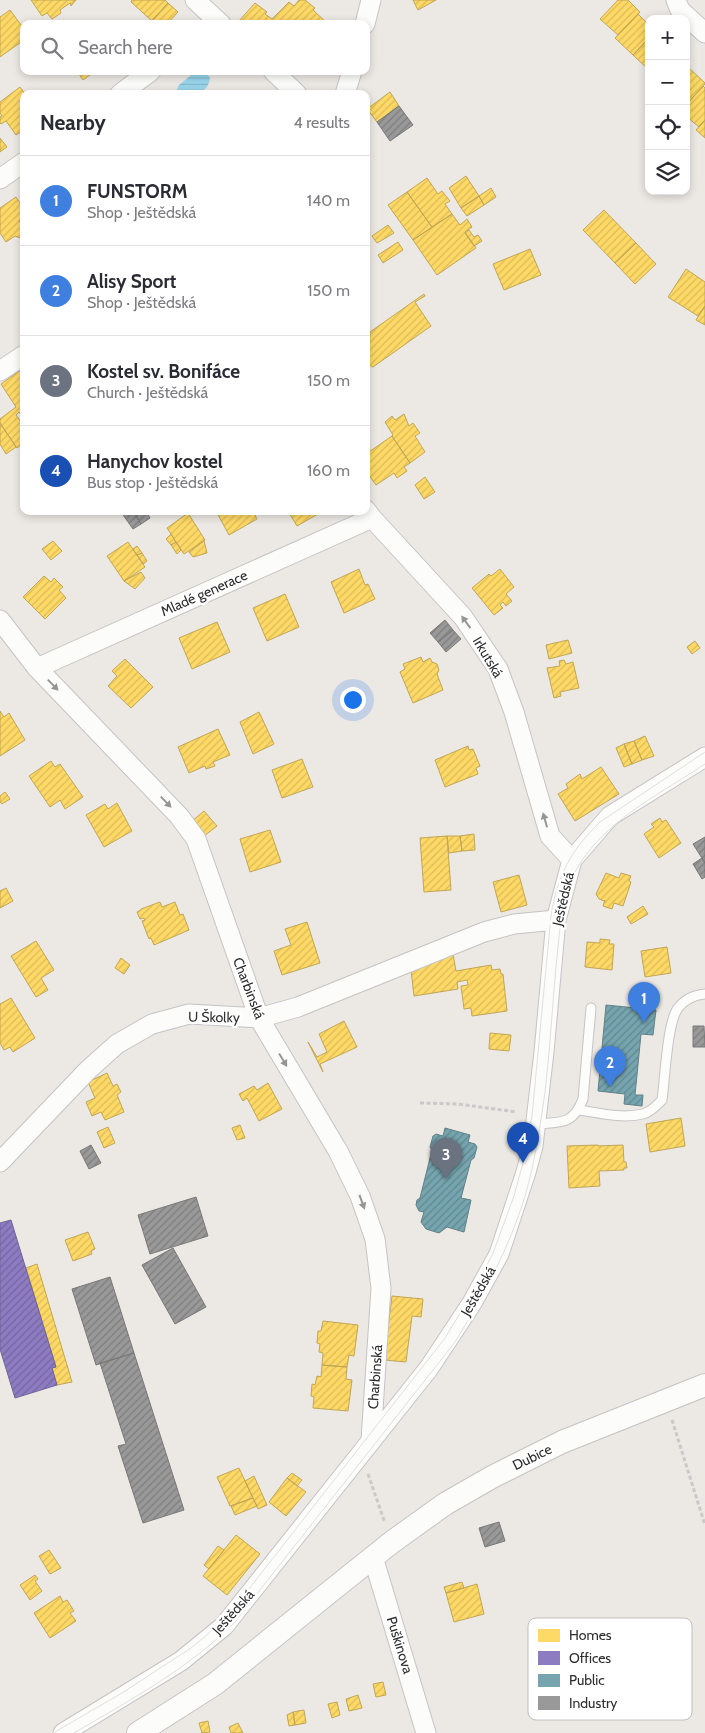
<!DOCTYPE html>
<meta charset="utf-8">
<style>
:root{--surface:#fff;--page:#f7f7f7;--text:#2b2b33;--muted:#7c7c81;--line:#e1e1e2;--accent:#db2777}
body{margin:0;font-family:Cabin,sans-serif;background:var(--page);color:var(--text)}
.controls{position:absolute;right:15px;top:15px;display:grid;overflow:hidden;border-radius:10px;box-shadow:0 2px 8px #0003}
.controls button{width:45px;height:45px;display:grid;place-items:center;padding:0;border:0;border-bottom:1px solid var(--line);background:var(--surface);color:var(--text);font:25px sans-serif}
.you{position:absolute;left:352px;top:699px;width:18px;height:18px;margin:-12px;border:4px solid #fff;border-radius:50%;background:#1a73e8;box-shadow:0 0 0 8px #1a73e833}
.badge{display:grid;place-items:center;width:32px;height:32px;border-radius:50%;background:var(--accent);color:#fff;font-size:16px;font-weight:700}
.pin{position:absolute;translate:-50% -41px;filter:drop-shadow(0 1px 2px #0008)}
.pin::after{content:'';position:absolute;top:26px;width:18px;height:15px;background:inherit;clip-path:polygon(0 0,100% 0,50% 100%)}
.list{margin:0;padding:0;list-style:none}
h2{display:flex;justify-content:space-between;align-items:center;height:65px;margin:0;padding:0 20px;font-size:21px}
h2 small{font-size:16px;font-weight:400;color:var(--muted)}
.list li{display:grid;grid-template-columns:32px 1fr auto;gap:15px;align-items:center;box-sizing:border-box;height:90px;padding:0 20px;border-top:1px solid var(--line)}
.list b{display:block;font-size:19px;white-space:nowrap}
.list p{margin:0;font-size:16px;white-space:nowrap;color:var(--muted)}
.list em{font-size:16px;font-style:normal;color:var(--muted)}
.icon{flex:none;width:28px;height:28px;fill:none;stroke:currentColor;stroke-width:2;stroke-linecap:round;stroke-linejoin:round}
.map{position:relative;flex:none;width:705px;height:1733px;overflow:hidden}
.search{position:absolute;background:var(--surface);box-shadow:0 2px 8px #0003;left:20px;top:20px;width:350px;height:55px;display:flex;align-items:center;gap:12px;box-sizing:border-box;padding:0 18px;border-radius:10px;color:var(--muted);font-size:19px}
.panel{position:absolute;background:var(--surface);box-shadow:0 2px 8px #0003;left:20px;top:90px;width:350px;height:425px;border-radius:10px}
.map>svg:first-child{display:block}
</style>
<div class="map">
<svg width="705" height="1733" viewBox="0 0 705 1733">
<defs>
<pattern id="water-rules" width="6" height="5" patternUnits="userSpaceOnUse" patternTransform="scale(1.25)"><rect width="6" height="5" fill="#99d6ec"/><path d="M0 2.5h6" fill="none" stroke="#84b8cb"/></pattern>
<pattern id="homes-hatch" width="6" height="6" patternUnits="userSpaceOnUse" patternTransform="scale(1.25)"><rect width="6" height="6" fill="#ffd966"/><path d="M-1 1l2-2M0 6l6-6M5 7l2-2" fill="none" stroke="#dbbb59"/></pattern>
<pattern id="offices-hatch" width="6" height="6" patternUnits="userSpaceOnUse" patternTransform="scale(1.25)"><rect width="6" height="6" fill="#8e7cc3"/><path d="M-1 1l2-2M0 6l6-6M5 7l2-2" fill="none" stroke="#74669f"/></pattern>
<pattern id="public-hatch" width="6" height="6" patternUnits="userSpaceOnUse" patternTransform="scale(1.25)"><rect width="6" height="6" fill="#76a5af"/><path d="M-1 1l2-2M0 6l6-6M5 7l2-2" fill="none" stroke="#61878f"/></pattern>
<pattern id="industry-hatch" width="6" height="6" patternUnits="userSpaceOnUse" patternTransform="scale(1.25)"><rect width="6" height="6" fill="#999"/><path d="M-1 1l2-2M0 6l6-6M5 7l2-2" fill="none" stroke="#7d7d7d"/></pattern>
</defs>
<rect width="100%" height="100%" fill="#ece8e4"/>
<path fill="url(#water-rules)" d="M196,71C203,71 206,71 210,78C208,95 192,94 179,94L177,89L179,85Z"/>
<path fill="url(#homes-hatch)" stroke="#c0a655" d="M31,0H76L71,6L70,3L60,10L61,13L52,19L47,13L42,16Z
M132,0H165L168,3L152,21L131,2Z
M299,0H305L315,8L313,10L328,24H242L239,21L255,3L267,12L265,14L272,19L289,2L294,6Z
M413,0H436L418,10Z
M618,0H628L640,12L618,35L600,19Z
M168,3L178,12L167,24H155L152,21Z
M10,10L24,29V40L0,57V17Z
M638,14L649,25V38L633,55L615,38Z
M649,38V70L633,55Z
M688,67L705,83V84L686,105V69Z
M77,71H95L83,80Z
M703,86L705,88V120L699,127L686,116V105Z
M20,87L25,94H24V130L16,135L6,121L1,124L0,123V117L2,116L0,113V102Z
M390,92L399,106L377,122L367,109Z
M705,120V138L696,130Z
M0,138L7,147L0,152Z
M466,176L479,196L461,208L449,188Z
M427,178L438,194L442,191L450,201L445,204L452,214L432,227L407,192Z
M491,188L496,197L484,205L479,196Z
M407,192L432,227L413,240L388,205Z
M479,196L484,205L467,216L461,208Z
M16,197L24,209V218L19,221L24,228V235L20,238L15,236L6,242L0,233V208Z
M604,210L636,243L615,263L583,230Z
M452,214L460,225L467,219L472,227L465,232L476,248L437,275L413,240Z
M388,225L394,233L377,243L372,236Z
M469,230L474,237L478,235L482,241L474,246L465,233Z
M398,242L403,250L383,263L378,255Z
M636,243L656,264L635,284L615,263Z
M530,249L541,275L504,290L493,264Z
M686,269L705,282V306L698,316L668,297Z
M424,294L425,296L415,302L431,326L373,367L369,365L370,332Z
M705,306V325L696,320Z
M22,369L24,419L19,412L16,415L24,426V443L17,448L0,423V419L16,407L1,384Z
M404,414L409,426L413,423L420,433L415,436L425,452L410,463L392,436L393,435L385,422L392,416L395,420Z
M0,423L16,447L6,454L0,444Z
M392,436L410,463L404,467L407,471L397,478L394,473L376,485L366,471V454Z
M425,477L435,492L424,499L415,485Z
M216,511H253L257,519L229,535Z
M288,511H323L297,526Z
M188,513L205,540L184,554L167,528Z
M171,534L176,542L171,545L166,539Z
M53,541L62,551L51,560L42,549Z
M204,541L207,553L193,557L189,552Z
M128,542L145,567L124,581L107,556Z
M176,542L181,550L177,554L171,545Z
M137,546L142,553L137,555L133,549Z
M142,553L147,561L143,564L137,555Z
M359,569L365,585L368,584L375,599L344,613L331,582Z
M500,569L514,587L506,594L512,601L506,606L503,602L500,605L503,608L494,615L472,588L489,574L491,576Z
M141,572L145,578L135,589L124,581Z
M44,576L51,582L54,578L63,587L59,590L66,598L45,619L23,597Z
M285,594L299,627L267,641L253,608Z
M217,622L230,652L192,669L179,638Z
M568,640L572,653L549,659L546,645Z
M695,641L700,648L692,654L687,647Z
M421,657L423,662L430,658L432,662L437,664L439,670L437,674L443,690L413,703L400,672L405,669L403,664Z
M125,659L153,687L131,708L108,686L117,676L112,671Z
M564,660L566,664L573,662L579,688L560,692L561,696L554,698L547,668L560,666L559,661Z
M0,711L4,717L9,713L25,740L0,756Z
M259,712L274,744L253,754L240,722Z
M218,729L230,755L213,762L215,766L206,769L205,766L189,773L178,747Z
M645,736L654,756L642,760L634,741Z
M634,741L642,760L632,764L624,744Z
M624,744L632,764L624,767L616,748Z
M468,746L469,750L473,749L480,766L476,768L478,774L445,787L435,760Z
M302,759L313,787L282,798L272,770Z
M51,761L55,767L60,764L83,797L65,809L60,800L50,807L29,776Z
M601,767L619,794L575,821L558,794L568,788L566,784L580,774L582,779Z
M5,792L10,799L2,804L0,802V796Z
M117,803L132,831L104,847L86,815L105,804L108,809Z
M204,811L217,826L204,836L191,822Z
M660,818L662,822L666,820L681,843L659,858L644,834L654,827L651,824Z
M270,830L281,862L250,872L240,839Z
M474,834L475,850L462,851L460,836Z
M447,836H460L462,851L449,853Z
M447,836L451,890L424,892L420,838Z
M606,873L619,878L621,873L631,876L629,881L631,882L623,906L614,903L612,909L603,906L605,900L604,901L599,899L596,894Z
M519,875L527,905L501,912L493,882Z
M6,888L13,901L0,908V891Z
M160,902L162,907L175,902L180,915L183,914L189,930L154,945L151,938L149,939L142,921L145,920L144,918L140,919L137,912L141,910V909Z
M643,906L648,914L631,924L627,917Z
M307,922L320,963L282,975L274,951L291,945L285,929Z
M600,939L610,940L609,944H614L612,970L585,967L587,942L600,943Z
M36,941L54,970L41,978L48,990L36,997L11,956Z
M667,947L671,973L645,977L641,951Z
M453,954L456,971L491,965L492,970L500,969L501,974H503L507,1011L472,1016L471,1008L464,1009L461,986L468,985L467,980L457,982L458,989L414,996L411,970Z
M121,958L130,965L124,974L115,968Z
M11,998L35,1038L13,1052L10,1047L4,1050L0,1043V1004Z
M344,1021L357,1047L320,1064L323,1072L308,1042L317,1057L327,1052L319,1034Z
M490,1033L511,1035L509,1051L489,1049Z
M107,1073L113,1086L117,1084L121,1092L117,1095L124,1112L105,1120L101,1112L92,1116L86,1102L95,1098L88,1082Z
M268,1083L282,1109L259,1121L247,1098L243,1101L239,1094L254,1086L257,1090Z
M681,1118L685,1146L650,1152L646,1124Z
M240,1125L245,1138L237,1140L232,1128Z
M108,1127L115,1143L104,1148L97,1132Z
M598,1145V1146L623,1145L624,1162H626L627,1168H624V1170L599,1171L600,1186L569,1188L567,1146Z
M88,1232L95,1249L91,1251L92,1254L73,1261L65,1240Z
M37,1264L72,1382L57,1385L52,1368L56,1367L26,1268Z
M392,1296L423,1299L421,1317L412,1316L406,1362L384,1360Z
M323,1321L358,1325L354,1356L349,1355L347,1367L322,1365L323,1353L319,1352L320,1344L317,1343L318,1331H321Z
M322,1365L347,1367L346,1379L352,1380L348,1411L313,1408L314,1397L311,1396L312,1384L315,1385L317,1376L321,1377Z
M239,1468L253,1498L230,1506L217,1477Z
M292,1473L302,1480L297,1486L287,1478Z
M254,1476L267,1505L258,1509L245,1481Z
M287,1478L306,1492L286,1516L269,1502Z
M253,1498L257,1506L235,1515L231,1506Z
M236,1535L260,1554L227,1595L203,1576Z
M218,1546L224,1550L209,1569L204,1565Z
M49,1550L61,1568L50,1574L39,1556Z
M35,1575L38,1579L35,1581L42,1591L30,1600L20,1585Z
M462,1582L464,1588L446,1593L444,1587Z
M477,1584L484,1614L454,1622L446,1593Z
M60,1596L63,1602L67,1600L74,1611L70,1613L76,1621L50,1638L34,1613Z
M383,1682L386,1695L376,1697L373,1684Z
M358,1695L362,1708L349,1711L346,1699Z
M337,1702L340,1715L332,1718L328,1704Z
M304,1710L306,1723L295,1725L293,1712Z
M293,1712L295,1725L289,1726L287,1715Z
M208,1721L210,1732L202,1733L199,1723Z
M238,1723L243,1733H231L229,1727Z"/>
<path fill="url(#offices-hatch)" stroke="#716596" d="M11,1220L56,1367L52,1368L57,1385L15,1398L0,1349V1223Z"/>
<path fill="url(#public-hatch)" stroke="#608188" d="M606,1005L656,1010L653,1035L641,1034L635,1095H643L642,1106L624,1104L625,1094L598,1091Z
M445,1128L470,1135L468,1142L475,1144L477,1147L474,1158L471,1160L461,1198L471,1200L464,1232L447,1227L439,1233L426,1229L421,1222L424,1212L419,1211L416,1205L417,1200L420,1198L432,1150L430,1147L433,1136L436,1134L443,1136Z"/>
<path fill="url(#industry-hatch)" stroke="#797979" d="M399,106L413,125L390,141L377,122Z
M122,511H133L141,524L133,529L121,512Z
M133,511H146L150,518L141,524Z
M445,620L453,630L438,642L430,633Z
M453,630L461,639L446,652L438,642Z
M705,837V863L693,844Z
M702,858L705,863V877L702,879L693,864Z
M693,1026H704L705,1047H693Z
M91,1145L101,1163L89,1169L80,1151Z
M196,1197L208,1236L150,1254L138,1215Z
M173,1248L206,1307L175,1324L142,1265Z
M110,1277L134,1353L96,1365L72,1289Z
M134,1353L184,1510L143,1523L118,1446L126,1444L100,1363Z
M499,1522L505,1541L485,1547L479,1528Z"/>
<g fill="none" stroke-linecap="round" stroke-linejoin="round">
<defs>
<path id="service" d="M579,1110C599,1113 622,1119 643,1114C651,1112 657,1105 662,1100C665,1079 667,1023 678,1008C685,999 694,995 705,994
M536,1124C561,1122 573,1125 583,1099L591,1008"/>
<path id="minor" d="M195,0L221,24
M676,0L680,10L705,33
M365,24L371,0
M273,71L297,94
M120,94L151,71
M345,94L352,71
M0,179L24,162
M0,371L24,355
M366,510L372,518L463,617L498,669L514,712L550,836L572,860
M0,620L37,668L179,816L196,839L259,1018L338,1151L360,1196L375,1239L381,1288L371,1440
M37,668L372,518
M0,1162L88,1070L117,1044L152,1024L189,1014L259,1018L298,1007L484,932L514,924L556,920
M373,1557L426,1733
M63,1733L181,1661L224,1626L429,1368L472,1303L499,1254L526,1172L533,1146L544,1052L556,920L572,860L610,816L705,757"/>
<path id="tertiary" d="M138,1733L215,1684L392,1542L445,1504L492,1477L562,1442L705,1385"/>
</defs>
<use href="#service" stroke="#c5c4c5" stroke-width="11"/>
<use href="#minor" stroke="#c5c4c5" stroke-width="21"/>
<use href="#tertiary" stroke="#c5c4c5" stroke-width="24"/>
<path stroke="#c9c9c8" stroke-width="3" stroke-dasharray="4 2.5" stroke-linecap="butt" d="M420,1103L458,1104L517,1112
M672,1420L705,1525
M368,1474L385,1523"/>
<use href="#service" stroke="#fcfcfb" stroke-width="9"/>
<use href="#minor" stroke="#fcfcfb" stroke-width="19"/>
<use href="#tertiary" stroke="#fcfcfb" stroke-width="22"/>
<path stroke="#dfdfe1" stroke-width="1" d="M53,1733L122,1693L191,1648L209,1633L245,1594L445,1338L476,1287L493,1253L514,1196L523,1163L532,1116L551,916C557,876 571,850 600,822L705,752
M74,1733C130,1700 188,1669 234,1623L455,1342C483,1296 509,1249 525,1196C535,1162 540,1127 545,1092C550,1051 552,1009 556,967C560,930 561,890 583,859C612,817 663,792 705,764"/>
</g>
<defs><path id="oneway-solid" d="M-6-.8H1V-3.2L6.5 0L1 3.2V.8H-6Z" transform="scale(1.25)"/></defs>
<g fill="#959594">
<use href="#oneway-solid" transform="translate(466 622) rotate(-126)"/>
<use href="#oneway-solid" transform="translate(53 685) rotate(46)"/>
<use href="#oneway-solid" transform="translate(166 802) rotate(46)"/>
<use href="#oneway-solid" transform="translate(545 820) rotate(-106)"/>
<use href="#oneway-solid" transform="translate(283 1060) rotate(59)"/>
<use href="#oneway-solid" transform="translate(362 1202) rotate(70)"/>
</g>
<g text-anchor="middle" stroke-width="5" stroke-linejoin="round" paint-order="stroke">
<g font-size="14" fill="#2e2e2e" stroke="#fff">
<text transform="translate(204 593) rotate(-24)" y="5">Mladé generace</text>
<text transform="translate(488 657) rotate(59)" y="5">Irkutská</text>
<text transform="translate(563 899) rotate(-77)" y="5">Ještědská</text>
<text transform="translate(249 988) rotate(69)" y="5">Charbinská</text>
<text transform="translate(214 1017) rotate(1)" y="5">U Školky</text>
<text transform="translate(478 1291) rotate(-60)" y="5">Ještědská</text>
<text transform="translate(375 1377) rotate(-86)" y="5">Charbinská</text>
<text transform="translate(532 1457) rotate(-26)" y="5">Dubice</text>
<text transform="translate(233 1612) rotate(-48)" y="5">Ještědská</text>
<text transform="translate(400 1645) rotate(73)" y="5">Puškinova</text>
</g>
</g>
<rect x="528" y="1618" width="164" height="102" rx="8" fill="#fff" stroke="#c0c0c0" stroke-width="1"/>
<rect x="538" y="1629" width="22" height="13" fill="#ffd966"/>
<rect x="538" y="1651" width="22" height="14" fill="#8e7cc3"/>
<rect x="538" y="1674" width="22" height="13" fill="#76a5af"/>
<rect x="538" y="1696" width="22" height="14" fill="#999"/>
<g font-size="14" fill="#2e2e2e">
<text x="569" y="1640">Homes</text>
<text x="569" y="1663">Offices</text>
<text x="569" y="1685">Public</text>
<text x="569" y="1708">Industry</text>
</g>
</svg>
<div class="controls">
<button>+</button>
<button>−</button>
<button><svg class="icon" aria-label="locate" viewBox="0 0 24 24"><circle cx="12" cy="12" r="6"/><path d="M12 2v4M12 18v4M2 12h4M18 12h4"/></svg></button>
<button><svg class="icon" aria-label="layers" viewBox="0 0 24 24"><path d="M12 4l9 5-9 5-9-5zM3 14l9 5 9-5"/></svg></button>
</div>
<div class="you"></div>
<div class="pin badge" style="left:644px;top:1023px;background:#3f7fe0">1</div>
<div class="pin badge" style="left:610px;top:1087px;background:#3f7fe0">2</div>
<div class="pin badge" style="left:446px;top:1179px;background:#6b7280">3</div>
<div class="pin badge" style="left:523px;top:1163px;background:#1a4fb4">4</div>
<div class="search"><svg class="icon" aria-label="search" viewBox="0 0 24 24"><circle cx="10" cy="10" r="6"/><path d="M15 15l6 6"/></svg>Search here</div>
<section class="panel">
<h2>Nearby<small>4 results</small></h2>
<ul class="list">
<li><span class="badge" style="background:#3f7fe0">1</span><div><b>FUNSTORM</b><p>Shop · Ještědská</p></div><em>140 m</em></li>
<li><span class="badge" style="background:#3f7fe0">2</span><div><b>Alisy Sport</b><p>Shop · Ještědská</p></div><em>150 m</em></li>
<li><span class="badge" style="background:#6b7280">3</span><div><b>Kostel sv. Bonifáce</b><p>Church · Ještědská</p></div><em>150 m</em></li>
<li><span class="badge" style="background:#1a4fb4">4</span><div><b>Hanychov kostel</b><p>Bus stop · Ještědská</p></div><em>160 m</em></li>
</ul>
</section>
</div>
